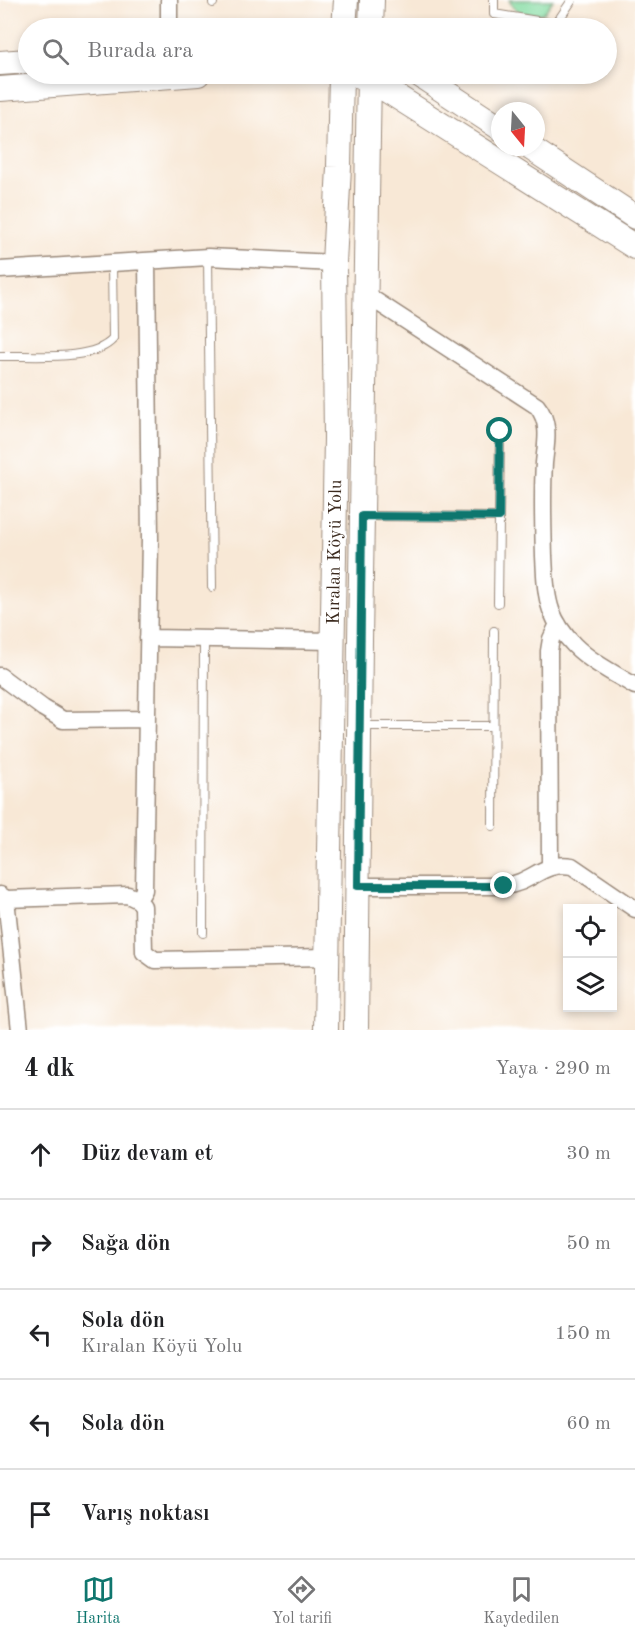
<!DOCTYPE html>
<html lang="tr">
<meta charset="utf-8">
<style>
:root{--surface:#fff;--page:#f6f6f6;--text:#202124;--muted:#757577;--line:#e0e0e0;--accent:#0f766e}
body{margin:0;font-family:"Old Standard TT",serif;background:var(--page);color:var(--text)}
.controls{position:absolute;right:18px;bottom:18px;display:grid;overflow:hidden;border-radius:0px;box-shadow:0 3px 9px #0003}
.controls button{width:54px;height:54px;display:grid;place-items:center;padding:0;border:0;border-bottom:2px solid var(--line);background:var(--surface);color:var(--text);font:30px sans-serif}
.compass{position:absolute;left:491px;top:102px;width:54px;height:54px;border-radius:50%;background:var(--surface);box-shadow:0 3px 9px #0003;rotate:162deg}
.stop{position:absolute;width:18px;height:18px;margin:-14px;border:4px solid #0f766e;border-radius:50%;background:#fff}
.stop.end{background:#0f766e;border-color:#fff;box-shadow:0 2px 6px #0008}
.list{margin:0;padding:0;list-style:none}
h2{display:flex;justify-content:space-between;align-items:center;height:78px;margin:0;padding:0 24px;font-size:26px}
h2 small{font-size:20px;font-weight:400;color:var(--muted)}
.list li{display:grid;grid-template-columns:39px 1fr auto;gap:18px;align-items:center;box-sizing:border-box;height:90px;padding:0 24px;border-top:2px solid var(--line)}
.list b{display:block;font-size:22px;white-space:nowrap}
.list p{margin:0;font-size:20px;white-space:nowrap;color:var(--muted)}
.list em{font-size:20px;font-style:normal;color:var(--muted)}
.icon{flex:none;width:33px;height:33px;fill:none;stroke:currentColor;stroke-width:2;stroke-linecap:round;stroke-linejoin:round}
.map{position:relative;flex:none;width:635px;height:1030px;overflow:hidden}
.search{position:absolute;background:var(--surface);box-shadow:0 3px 9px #0003;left:18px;right:18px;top:18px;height:66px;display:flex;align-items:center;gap:15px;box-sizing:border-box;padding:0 21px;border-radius:33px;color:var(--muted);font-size:22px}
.sheet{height:528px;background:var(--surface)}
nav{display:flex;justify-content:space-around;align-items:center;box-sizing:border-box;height:84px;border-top:2px solid var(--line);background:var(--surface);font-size:16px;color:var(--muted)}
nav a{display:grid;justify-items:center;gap:3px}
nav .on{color:var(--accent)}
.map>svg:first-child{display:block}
</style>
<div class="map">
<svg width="635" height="1030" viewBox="0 0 635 1030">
<rect width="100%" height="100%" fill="#fff"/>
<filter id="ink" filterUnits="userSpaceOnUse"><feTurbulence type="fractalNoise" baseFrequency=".0167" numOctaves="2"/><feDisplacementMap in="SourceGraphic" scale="12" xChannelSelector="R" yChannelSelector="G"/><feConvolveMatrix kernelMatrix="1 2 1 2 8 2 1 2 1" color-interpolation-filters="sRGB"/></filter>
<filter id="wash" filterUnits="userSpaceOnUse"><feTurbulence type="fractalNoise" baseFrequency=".008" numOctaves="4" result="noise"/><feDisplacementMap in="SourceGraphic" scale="24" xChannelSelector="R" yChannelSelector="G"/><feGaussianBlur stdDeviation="1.35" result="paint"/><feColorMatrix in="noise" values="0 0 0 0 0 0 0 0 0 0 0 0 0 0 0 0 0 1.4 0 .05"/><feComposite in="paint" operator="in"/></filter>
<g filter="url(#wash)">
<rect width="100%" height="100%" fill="#f8e8d6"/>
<path fill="#83dca1" stroke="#5f8360" stroke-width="1.5" d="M509,0H553L544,13C531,17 515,14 509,0Z"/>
</g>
<g filter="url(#ink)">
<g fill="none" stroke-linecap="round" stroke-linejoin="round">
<defs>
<path id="lane" d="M494,0V14L556,24L572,0
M213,3V0
M208,257L212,587
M0,356C31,355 93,362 113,339L112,263
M364,516L499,517
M498,603L500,431
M362,726H493
M493,826L494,631
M203,933L204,639"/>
<path id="street" d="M169,28V0
M0,270L208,257L334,263
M365,294L537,406C551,423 546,443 544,463C542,495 543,524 544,556C545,574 545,593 551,610C556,623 564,635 574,645C591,662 615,674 635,686
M148,638L333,641
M0,676L43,708L63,720L147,719
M550,866L549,651L551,639L558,624
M358,886H504C533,883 542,861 572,866L635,909
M0,895L6,899L128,895L138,900L143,906L144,952L155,960L327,957
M6,899L20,1030
M138,900L144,890L150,538L147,261"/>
<path id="secondary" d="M344,28L346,0
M371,28L372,0
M0,63L28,61
M418,74L500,128
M356,76L369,79L635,247
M0,89L198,74
M529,147L635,217
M326,1030L336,437L334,263L339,167L341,74
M356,1030L360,640L369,74"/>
</defs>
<use href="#lane" stroke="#9a897a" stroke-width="10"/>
<use href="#street" stroke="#9a897a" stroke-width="19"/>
<use href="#secondary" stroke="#9a897a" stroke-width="26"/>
<use href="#lane" stroke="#fff" stroke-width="8"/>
<use href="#street" stroke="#fff" stroke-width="16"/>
<use href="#secondary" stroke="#fff" stroke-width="24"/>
</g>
</g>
<g fill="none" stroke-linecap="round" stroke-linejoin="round" filter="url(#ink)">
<path stroke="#0f766e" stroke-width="8" d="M500,431L499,517L362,516L358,886H504"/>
</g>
<g text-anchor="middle" stroke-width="4.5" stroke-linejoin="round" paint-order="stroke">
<g font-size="18" fill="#3b2a1e" stroke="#fff">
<text transform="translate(334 552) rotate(-89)" y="6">Kıralan Köyü Yolu</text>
</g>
</g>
</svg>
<div class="controls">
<button><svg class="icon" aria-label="locate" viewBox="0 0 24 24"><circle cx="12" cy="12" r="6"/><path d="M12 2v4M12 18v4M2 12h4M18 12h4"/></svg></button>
<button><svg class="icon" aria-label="layers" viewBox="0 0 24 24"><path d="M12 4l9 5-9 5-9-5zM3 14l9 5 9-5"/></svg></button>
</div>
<svg class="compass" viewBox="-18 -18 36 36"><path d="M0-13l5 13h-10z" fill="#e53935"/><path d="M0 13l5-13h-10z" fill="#757577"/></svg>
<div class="stop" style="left:500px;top:431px"></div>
<div class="stop end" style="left:504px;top:886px"></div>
<div class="search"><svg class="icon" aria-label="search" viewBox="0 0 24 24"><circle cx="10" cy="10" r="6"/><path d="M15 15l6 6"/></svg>Burada ara</div>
</div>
<section class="sheet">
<h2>4 dk<small>Yaya · 290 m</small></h2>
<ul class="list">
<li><svg class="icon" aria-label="ahead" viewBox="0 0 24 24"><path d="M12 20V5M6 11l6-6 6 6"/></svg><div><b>Düz devam et</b></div><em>30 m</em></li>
<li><svg class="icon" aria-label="right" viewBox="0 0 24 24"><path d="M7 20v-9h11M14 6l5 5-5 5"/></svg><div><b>Sağa dön</b></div><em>50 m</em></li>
<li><svg class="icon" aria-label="left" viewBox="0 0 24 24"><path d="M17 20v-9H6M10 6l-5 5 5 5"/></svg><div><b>Sola dön</b><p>Kıralan Köyü Yolu</p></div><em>150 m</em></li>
<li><svg class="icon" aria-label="left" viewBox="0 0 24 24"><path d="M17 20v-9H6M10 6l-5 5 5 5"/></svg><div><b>Sola dön</b></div><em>60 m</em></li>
<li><svg class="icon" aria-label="arrive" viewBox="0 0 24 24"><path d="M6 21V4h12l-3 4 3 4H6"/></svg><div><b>Varış noktası</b></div></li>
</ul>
</section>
<nav>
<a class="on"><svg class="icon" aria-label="map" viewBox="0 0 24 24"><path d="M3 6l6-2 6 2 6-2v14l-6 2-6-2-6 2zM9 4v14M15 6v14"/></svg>Harita</a>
<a><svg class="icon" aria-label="directions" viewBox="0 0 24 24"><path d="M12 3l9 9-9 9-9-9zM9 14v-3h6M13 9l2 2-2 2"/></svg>Yol tarifi</a>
<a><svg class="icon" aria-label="saved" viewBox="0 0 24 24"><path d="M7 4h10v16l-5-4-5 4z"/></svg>Kaydedilen</a>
</nav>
